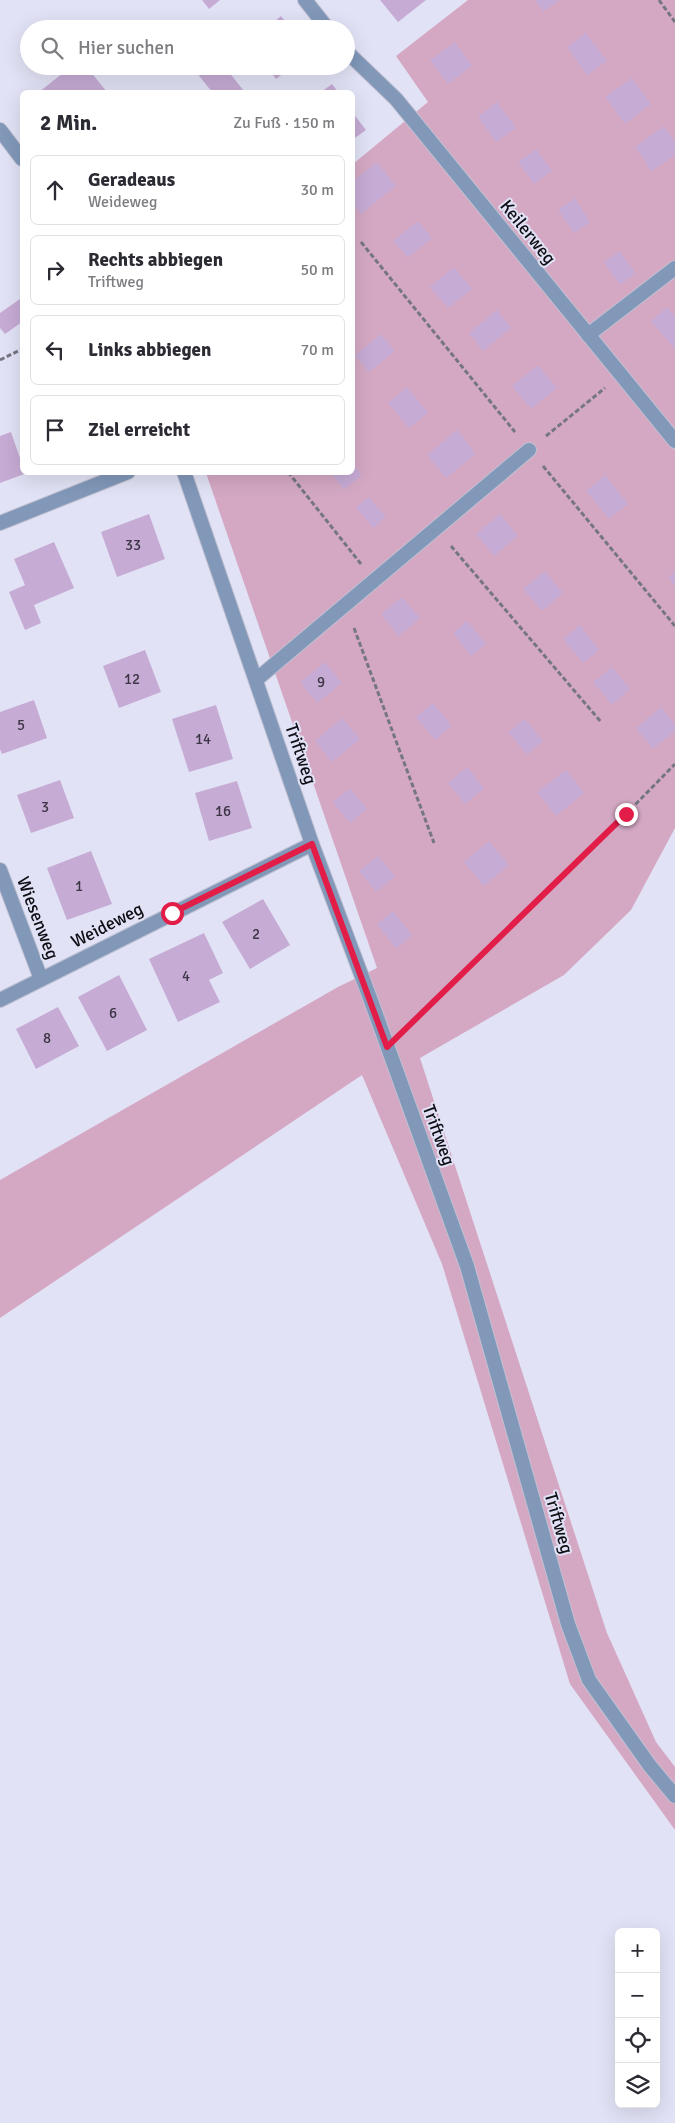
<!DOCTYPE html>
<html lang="de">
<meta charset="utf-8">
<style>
:root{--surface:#fff;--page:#f2f2f3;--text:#2b2b33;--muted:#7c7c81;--line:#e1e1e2}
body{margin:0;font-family:Signika,sans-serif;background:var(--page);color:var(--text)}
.controls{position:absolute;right:15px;bottom:15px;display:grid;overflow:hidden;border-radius:8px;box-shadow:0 5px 20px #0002}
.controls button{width:45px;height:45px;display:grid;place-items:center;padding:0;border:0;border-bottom:1px solid var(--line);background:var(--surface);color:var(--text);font:25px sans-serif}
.stop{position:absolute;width:15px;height:15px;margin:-11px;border:4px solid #e11d48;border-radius:50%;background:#fff}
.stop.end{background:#e11d48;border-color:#fff;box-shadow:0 1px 5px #0008}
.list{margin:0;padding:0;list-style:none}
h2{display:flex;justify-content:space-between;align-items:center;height:65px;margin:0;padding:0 20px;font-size:21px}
h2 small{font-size:16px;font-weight:400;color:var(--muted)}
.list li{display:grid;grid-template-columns:32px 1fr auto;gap:15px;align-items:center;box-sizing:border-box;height:70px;margin:0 10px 10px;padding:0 10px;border:1px solid var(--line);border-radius:8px}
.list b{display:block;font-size:19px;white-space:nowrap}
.list p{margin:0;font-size:16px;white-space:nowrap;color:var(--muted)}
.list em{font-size:16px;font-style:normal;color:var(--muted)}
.icon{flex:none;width:28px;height:28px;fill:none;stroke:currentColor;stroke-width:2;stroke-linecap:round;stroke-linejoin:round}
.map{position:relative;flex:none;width:675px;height:2123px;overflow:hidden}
.search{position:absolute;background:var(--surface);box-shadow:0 5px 20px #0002;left:20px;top:20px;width:335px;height:55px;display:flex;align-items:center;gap:12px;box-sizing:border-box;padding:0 18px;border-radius:28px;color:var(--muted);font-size:19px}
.panel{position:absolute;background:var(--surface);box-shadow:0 5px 20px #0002;left:20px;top:90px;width:335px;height:385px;border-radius:8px}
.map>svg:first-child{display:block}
</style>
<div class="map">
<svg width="675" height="2123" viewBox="0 0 675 2123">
<rect width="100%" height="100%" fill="#e2e2f6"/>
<path fill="#d4a8c3" d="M468,0H675V828L631,910L564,975L420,1058L607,1633L656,1742L675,1767V1830L570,1684L442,1264L362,1075L0,1318V1180L338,987L377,968L206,473L352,472L353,164L428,102L396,56Z"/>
<path fill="#c6abd4" d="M202,0H220L209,9Z
M380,0H426L398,22Z
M535,0H560L543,12Z
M281,16L291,29H266Z
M586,33L607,61L587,75L567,47Z
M455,42L472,66L448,84L430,60Z
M72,66H86L107,92H39Z
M195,66H224L244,91L212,92L193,68Z
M266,66H293L276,79Z
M632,78L651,104L625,124L605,97Z
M332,84L338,92H321Z
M497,102L516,128L496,142L478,117Z
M352,112L366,130L352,140Z
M664,126L675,142V155L652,171L635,147Z
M536,149L552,171L534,184L518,162Z
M377,162L396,186L361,214L352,203V182Z
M575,198L590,222L574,233L558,210Z
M418,221L432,238L408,258L393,241Z
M619,251L636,273L620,285L604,263Z
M454,267L472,289L448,308L430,287Z
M20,299L22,303V322L5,334L0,328V313Z
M667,307L675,316V349L651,321Z
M497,310L511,328L483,351L469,333Z
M381,334L395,351L369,372L355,355Z
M538,365L557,388L531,409L512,386Z
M407,387L428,413L409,428L388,403Z
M457,430L476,454L446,478L427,455Z
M11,432L22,464V472L27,473L0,483V436Z
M352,463L362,475L344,490L330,472H352Z
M605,475L628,504L609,519L586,491Z
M369,497L386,517L373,528L356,507Z
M149,514L165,559L117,577L101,532Z
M500,514L518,536L494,556L476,534Z
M54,542L74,588L34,605L41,623L25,630L9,592L25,585L14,559Z
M545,571L563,593L542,611L523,589Z
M675,572V586L668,577Z
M402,597L420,618L399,636L381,614Z
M467,621L486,644L471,656L453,633Z
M580,625L599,650L583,663L563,639Z
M145,650L161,692L119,708L103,666Z
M325,662L342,683L317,703L300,682Z
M612,667L630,689L612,705L593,682Z
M34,700L47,738L2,754L0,749V712Z
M433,703L452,726L435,740L416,717Z
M216,705L233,759L189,772L172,719Z
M661,707L675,725V731L653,749L636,728Z
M342,718L360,739L332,762L315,741Z
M525,719L543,741L527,755L508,732Z
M467,767L484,788L465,804L448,783Z
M566,770L584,793L556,816L537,792Z
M60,780L74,818L31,833L17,795Z
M237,781L252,828L209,841L195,793Z
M350,788L367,809L350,823L333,802Z
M489,841L509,865L484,886L464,862Z
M91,851L112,904L67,920L47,868Z
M378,856L395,876L376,892L359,871Z
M263,899L290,945L250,969L222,922Z
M393,911L412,935L396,949L377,924Z
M204,933L223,973L209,980L220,1002L178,1022L149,959Z
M119,975L147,1030L107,1051L78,997Z
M58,1007L79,1046L36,1069L16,1029Z"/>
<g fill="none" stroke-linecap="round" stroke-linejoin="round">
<defs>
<path id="service" d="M588,335L675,268
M256,680L529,450"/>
<path id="minor" d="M305,0L328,29
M346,51L396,99L675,441
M0,130L22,159
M184,472L312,844L370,998L467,1266L568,1624L589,1680L650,1766L675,1796
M0,523L128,472
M0,870L41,979
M0,1000L312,844"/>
</defs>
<use href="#service" stroke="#c0c0d2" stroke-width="16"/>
<use href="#minor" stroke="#c0c0d2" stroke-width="16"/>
<path stroke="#767683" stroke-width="3" stroke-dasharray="5 2.5" stroke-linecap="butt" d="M659,0L675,22
M361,242L515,432
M0,360L22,349
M546,436L605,388
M543,466L675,626
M288,472L361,564
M451,546L601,722
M354,628L434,843
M405,1030L626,814L675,764"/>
<use href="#service" stroke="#8198b9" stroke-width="14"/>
<use href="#minor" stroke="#8198b9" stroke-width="14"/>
</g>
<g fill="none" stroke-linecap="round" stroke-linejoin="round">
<path stroke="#e11d48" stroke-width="6" d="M172,913L312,844L387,1047L626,814"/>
</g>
<g text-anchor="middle" stroke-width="4" stroke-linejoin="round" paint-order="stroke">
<g font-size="15" fill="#3c3545">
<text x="133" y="550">33</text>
<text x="132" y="684">12</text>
<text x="321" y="687">9</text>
<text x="21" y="730">5</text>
<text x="203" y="744">14</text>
<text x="45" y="812">3</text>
<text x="223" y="816">16</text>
<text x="79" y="891">1</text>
<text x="256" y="939">2</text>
<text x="186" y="981">4</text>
<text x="113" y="1018">6</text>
<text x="47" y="1043">8</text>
</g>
<g font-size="18" fill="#0e0e15" stroke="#e2e2f6">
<text transform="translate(528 232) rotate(51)" y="6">Keilerweg</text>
<text transform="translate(301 754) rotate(71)" y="6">Triftweg</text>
<text transform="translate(38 918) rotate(69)" y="6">Wiesenweg</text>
<text transform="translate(107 925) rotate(-27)" y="6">Weideweg</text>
<text transform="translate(439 1135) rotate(70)" y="6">Triftweg</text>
<text transform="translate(559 1523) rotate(74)" y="6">Triftweg</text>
</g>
</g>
</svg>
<div class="controls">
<button>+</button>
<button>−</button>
<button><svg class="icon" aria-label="locate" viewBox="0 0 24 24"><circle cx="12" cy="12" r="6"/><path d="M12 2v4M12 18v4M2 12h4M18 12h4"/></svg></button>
<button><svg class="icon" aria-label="layers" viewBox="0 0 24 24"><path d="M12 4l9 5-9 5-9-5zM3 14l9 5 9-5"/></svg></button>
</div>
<div class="stop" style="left:172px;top:913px"></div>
<div class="stop end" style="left:626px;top:814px"></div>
<div class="search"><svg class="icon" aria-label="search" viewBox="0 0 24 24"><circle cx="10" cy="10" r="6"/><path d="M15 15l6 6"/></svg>Hier suchen</div>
<section class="panel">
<h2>2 Min.<small>Zu Fuß · 150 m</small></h2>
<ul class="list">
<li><svg class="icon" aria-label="ahead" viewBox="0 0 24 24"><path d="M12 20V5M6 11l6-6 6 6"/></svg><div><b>Geradeaus</b><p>Weideweg</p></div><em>30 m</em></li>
<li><svg class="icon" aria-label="right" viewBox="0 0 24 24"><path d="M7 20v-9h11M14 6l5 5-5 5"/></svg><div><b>Rechts abbiegen</b><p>Triftweg</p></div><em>50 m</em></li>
<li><svg class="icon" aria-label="left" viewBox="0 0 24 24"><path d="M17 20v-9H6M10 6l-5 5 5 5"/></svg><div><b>Links abbiegen</b></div><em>70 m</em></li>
<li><svg class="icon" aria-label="arrive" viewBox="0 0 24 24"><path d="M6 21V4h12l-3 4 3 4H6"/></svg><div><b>Ziel erreicht</b></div></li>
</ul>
</section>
</div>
